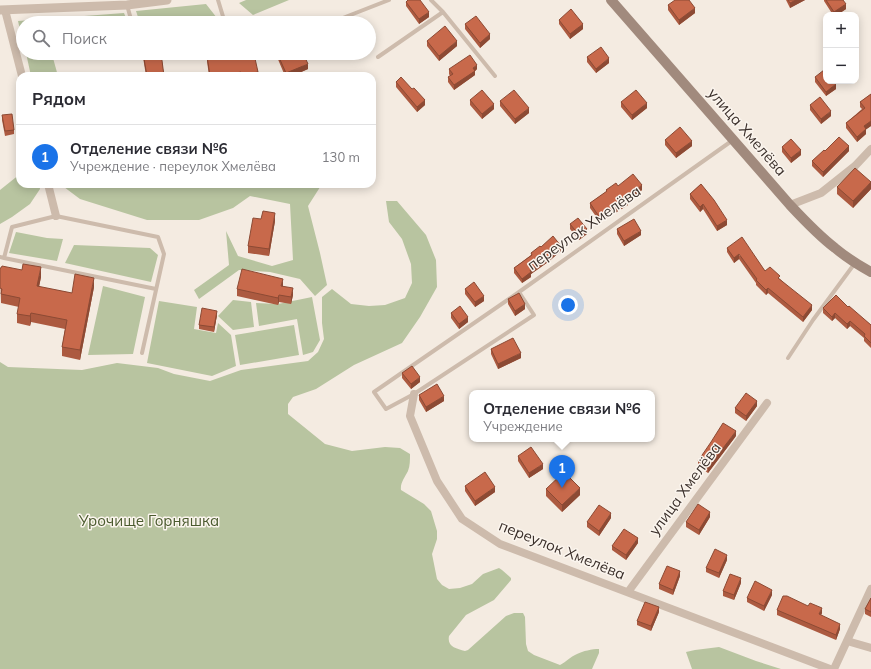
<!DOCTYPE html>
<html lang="ru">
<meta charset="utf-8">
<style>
:root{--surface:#fff;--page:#f2f2f3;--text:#2b2b33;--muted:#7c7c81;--line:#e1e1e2;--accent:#1a73e8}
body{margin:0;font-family:Mulish,sans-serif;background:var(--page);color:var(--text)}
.controls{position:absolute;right:12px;top:12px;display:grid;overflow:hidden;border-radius:8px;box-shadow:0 2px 10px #0003}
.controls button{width:36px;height:36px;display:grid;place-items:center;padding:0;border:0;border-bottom:1px solid var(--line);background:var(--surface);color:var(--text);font:20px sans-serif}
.you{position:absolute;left:568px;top:305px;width:14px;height:14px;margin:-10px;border:3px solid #fff;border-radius:50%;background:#1a73e8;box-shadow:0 0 0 6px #1a73e833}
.badge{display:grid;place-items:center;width:26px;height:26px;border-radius:50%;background:var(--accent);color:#fff;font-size:13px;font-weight:700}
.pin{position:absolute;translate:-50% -33px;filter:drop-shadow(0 1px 2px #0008)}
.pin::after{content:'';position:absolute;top:21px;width:14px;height:12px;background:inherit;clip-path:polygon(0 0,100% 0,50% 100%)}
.popup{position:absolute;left:469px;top:390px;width:186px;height:52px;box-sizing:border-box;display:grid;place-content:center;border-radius:8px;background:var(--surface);filter:drop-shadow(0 1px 3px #0005);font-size:13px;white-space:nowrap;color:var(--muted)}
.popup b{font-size:15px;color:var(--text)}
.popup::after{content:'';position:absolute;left:50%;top:100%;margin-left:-8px;border:8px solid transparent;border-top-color:var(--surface)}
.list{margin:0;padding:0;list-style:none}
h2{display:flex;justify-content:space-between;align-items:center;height:52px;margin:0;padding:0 16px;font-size:17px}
h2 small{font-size:13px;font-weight:400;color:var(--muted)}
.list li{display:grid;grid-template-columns:26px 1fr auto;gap:12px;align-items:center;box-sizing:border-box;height:64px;padding:0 16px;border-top:1px solid var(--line)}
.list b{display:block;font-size:15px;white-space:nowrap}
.list p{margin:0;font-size:13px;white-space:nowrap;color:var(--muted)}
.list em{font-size:13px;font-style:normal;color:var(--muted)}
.icon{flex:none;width:22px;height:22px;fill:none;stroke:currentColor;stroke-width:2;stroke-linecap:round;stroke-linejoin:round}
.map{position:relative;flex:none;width:871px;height:669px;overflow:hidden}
.search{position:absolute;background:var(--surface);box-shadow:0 2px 10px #0003;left:16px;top:16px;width:360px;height:44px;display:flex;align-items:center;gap:10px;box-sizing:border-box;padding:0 14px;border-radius:22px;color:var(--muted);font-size:15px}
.panel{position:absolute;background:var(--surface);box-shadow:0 2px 10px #0003;left:16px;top:72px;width:360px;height:116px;border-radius:12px}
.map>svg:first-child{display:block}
</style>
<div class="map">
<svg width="871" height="669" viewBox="0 0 871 669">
<rect width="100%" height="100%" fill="#f4ebe1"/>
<path fill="#b8c4a0" d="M246,0H289L253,15L239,3Z
M206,4L217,18L192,23H140L136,11Z
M124,13L128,23H23V43L18,21Z
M26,53H59L53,58L58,76H31Z
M20,174V184H39L40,189L30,204L12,217L0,224V190Z
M60,184H322L308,206L320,253L327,285L315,296L300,279L270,272L239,270L199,299L194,290L229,265L226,231L238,256L272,266L293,260L290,204L250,196L233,208L199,220H147L80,199Z
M386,201H397L426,235L436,260L437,287L420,317L402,343L354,365L316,389L293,397L288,404V414L325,444L352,451L385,447L400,448L410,454C410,460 410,466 408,471C405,477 400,483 401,490L424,504L431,511L437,531V539L432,554L437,579L442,585L449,589L460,588L472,584L483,574L499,568L502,570L511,578V580L494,600L466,615L449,636C447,647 456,648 465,651L468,650L506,616L514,613H523L525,617L526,644L528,651L534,655L560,665C566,662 570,657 577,654C583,651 592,649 599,649V653L592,669H0V362L8,367L82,370L117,363L158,368L174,374L210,381L241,370L308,361L318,352L324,339L322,323V297L332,289L351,304L369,306L385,305L405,298L412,283L411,264L402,239L389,222Z
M16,232L47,238L63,239L57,261L9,253Z
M74,245L150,248L158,255L151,282L65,263Z
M103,286L145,297L133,354L88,355Z
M312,297L320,340L313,352L303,355L297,319L259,326L256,303L278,304Z
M233,300L251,302L254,327L233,330L218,316Z
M159,301L197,307L194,329L216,333L218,323L231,335L236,366L212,376L147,363Z
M294,325L299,355L240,365L235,335Z
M719,647L756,661L781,669H692L686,652L695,650Z"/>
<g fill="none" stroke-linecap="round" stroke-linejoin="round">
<path stroke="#cdbbac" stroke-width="4" d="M218,0L225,23
M431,0L443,12L495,76
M127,5L132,23
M330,23L389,0
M378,57L443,12
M0,257L4,258L12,227L56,216L158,237L164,254L142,353
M4,258L156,289
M519,292L374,392L386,409L414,394L534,315L519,292L733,140
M788,358L813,320L855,263"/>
<path stroke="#cdbbac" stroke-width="8" d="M5,10L22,76
M48,184L56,216
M790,205L821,193L855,166L871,149
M414,394L410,416L437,481L462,519L500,544L830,669
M628,592L767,403
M847,641L871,648
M834,669L871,589"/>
<path stroke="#cdbbac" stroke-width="9" d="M0,10L127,5L167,0"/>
<path stroke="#a18a7d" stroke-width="10" d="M611,0L790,205C804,220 818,235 835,248C846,257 858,265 871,272"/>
</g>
<path fill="#ac5a40" d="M786,0H805L790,8Z
M824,0H843L846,9L837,15H833L824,1Z
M406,2L429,17L419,24L406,6Z
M668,5L695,13L679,25L668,10Z
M559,20L583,29L570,39L559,24Z
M465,24L490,39L480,48L465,29Z
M427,41L457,46L439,61L427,46Z
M143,53H161L164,76H146L143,57Z
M277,53L308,69L292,76H285L277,57Z
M207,56L228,59L258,72V76H209L207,61Z
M587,57L609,63L596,73L587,62Z
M449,69H477L475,71V75L454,90L448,82V77L450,76L449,74Z
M815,77L836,89L826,96L815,82Z
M396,82L412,89L425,105L417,112L396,87Z
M871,94V126L866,129V134L857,142L846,128V123L862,109L860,107V102Z
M470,100L494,109L482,119L470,105Z
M500,101L529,113L515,124L500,106Z
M621,102L647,108L632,120L621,107Z
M810,105L831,116L821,124L810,110Z
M2,115L14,130V134L5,136L2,120Z
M665,140L692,146L676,158L665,145Z
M782,147L801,155L791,163L782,152Z
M825,151H849L823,177L812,166V161Z
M701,184L727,225L717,231L703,209L700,212L690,199V194Z
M618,186L642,190L628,201V205L600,222L590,208V203L606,192V190Z
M837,187L871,189L853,208L837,194Z
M275,221L269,256L248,253V246Z
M570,224L587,234L579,240L570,229Z
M617,229L641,235L624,246L617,234Z
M541,247L561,251L548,262L531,274V277L522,283L514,273V268L531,255V253Z
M727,248L780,279L812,310L803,322L768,293L766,295L756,285V283L739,259L734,263L727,252Z
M0,268L22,270L41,277L39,287L72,293L94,287L80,360L62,356V347L65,329L31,322L30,326L17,323V314L19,307L1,303Z
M283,286V287L293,295L291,304L279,302L278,305L237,296V289Z
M465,289L484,301L475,307L465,294Z
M508,299L525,309L515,316L508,304Z
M848,307L871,325V348L864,341V338L850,326L847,329L835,318L832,321L823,313V308Z
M451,313L468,322L459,329L451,318Z
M217,315L214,332L199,329V325Z
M491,349L521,358L498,369L491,354Z
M402,373L420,382L411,389L402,378Z
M419,395L444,401L426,412L419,400Z
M757,406L746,421L735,413V408Z
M736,436L708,473L698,466V461Z
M518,456L543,469L529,478L518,461Z
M465,486L495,492L475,506L465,491Z
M546,489L580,495L562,512L546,496Z
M710,517L699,535L686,527V522Z
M611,518L599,536L587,527V522Z
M638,543L626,560L612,550V546Z
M727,560L719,578L706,572V568Z
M680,576L673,595L659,589V584Z
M741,583L734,600L723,596V591Z
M772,595L764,611L747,602V598Z
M871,598V617L865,614V609Z
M777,610L822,613L821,615L840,629L836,640L777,615Z
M659,612L651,631L637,625V621Z"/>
<path fill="#8c4a34" d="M796,0H805L790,8V3Z
M846,4V9L837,15H834V12Z
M695,8V13L679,25V20Z
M429,12V17L419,24V19Z
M583,24V29L570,39V34Z
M490,34V39L480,48V43Z
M457,41V46L439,61V56Z
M609,58V63L596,73V69Z
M308,64V69L292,76H286V73Z
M477,65V69L475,71V75L454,90V85L473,68Z
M836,84V89L826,96V92Z
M425,100V105L417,112V107Z
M647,103V108L632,120V115Z
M494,104V109L482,119V114Z
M529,108V113L515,124V119Z
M831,111V116L821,124V119Z
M871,121V126L864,131V126Z
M866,129V134L857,142V137Z
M692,141V146L676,158V153Z
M849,146V151L823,177V172Z
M801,150V155L791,163V158Z
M871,182V189L853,208V201Z
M642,185V190L628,201V205L600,222V218Z
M703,204V209L700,212V207Z
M275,213V221L269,256V249Z
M727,220V225L717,231V226Z
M587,229V234L579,240V235Z
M641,231V235L624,246V241Z
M561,246V251L548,262L531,274V277L522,283V279L530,270Z
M739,254V259L734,263V258Z
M41,267V277L37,296V286Z
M94,278V287L80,360V350Z
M283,279V286L281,294V286Z
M293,288V295L291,304V297Z
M768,288V293L766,295V290Z
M279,295V302L278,305V298Z
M484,296V301L475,307V302Z
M525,304V309L515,316V311Z
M812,305V310L803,322V317Z
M217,311V315L214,332V327Z
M31,313V322L30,326V316Z
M835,313V318L832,321V317Z
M468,317V322L459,329V324Z
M850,321V326L847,329V324Z
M521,353V358L498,369V364Z
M420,377V382L411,389V384Z
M444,396V401L426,412V407Z
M757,401V406L746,421V416Z
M736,431V436L708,473V468Z
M543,464V469L529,478V473Z
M495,487V492L475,506V501Z
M580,488V495L562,512V505Z
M710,512V517L699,535V530Z
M611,513V518L599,536V531Z
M638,538V543L626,560V555Z
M727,555V560L719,578V573Z
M680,571V576L673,595V590Z
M741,578V583L734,600V595Z
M772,590V595L764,611V606Z
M659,607V612L651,631V626Z
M822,608V613L819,619V614Z
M840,624V629L836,640V635Z"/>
<path fill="#c8694b" stroke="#8c4a34" d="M408,0H420L429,12L419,19L406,2Z
M675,0H689L695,8L679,20L668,5Z
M788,0H796L790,3Z
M826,0H843L846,4L834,12Z
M571,9L583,24L570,34L559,20Z
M476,16L490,34L480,43L465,24Z
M445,26L457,41L439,56L427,41Z
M601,47L609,58L596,69L587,57Z
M143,53H161L164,76H147Z
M221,53H227L228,59L254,54L258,72L241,75V72L220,76H210L207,56Z
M277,53H303L308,64L286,73Z
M470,55L477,65L473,68L475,71L454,85L448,77L453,74L449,69Z
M824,70L826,72V81H833L836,84L826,92L815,77Z
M401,77L412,89L414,88L425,100L417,107L396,82Z
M482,90L494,104L482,114L470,100Z
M514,90L529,108L515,119L500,101Z
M636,90L647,103L632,115L621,102Z
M871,94V121L864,126L866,129L857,137L846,123L865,108L860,102Z
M820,97L831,111L821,119L810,105Z
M12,114L14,130L5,131L2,115Z
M680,127L692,141L676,153L665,140Z
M839,137L849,146L823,172L812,161L824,150L825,151Z
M791,139L801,150L791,158L782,147Z
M855,168L871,182L853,201L837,187Z
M633,174L642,185L626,198L628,200L600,218L590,203L607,191L606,190L616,183L618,186Z
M701,184L714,200L727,220L717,226L703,204L700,207L690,194Z
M263,211L275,213L269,249L248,246L253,218L261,219Z
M578,218L587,229L579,235L570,224Z
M634,219L641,231L624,241L617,229Z
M553,236L561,246L548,257L530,270L531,272L522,279L514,268L532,255L531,253L540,246L541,247Z
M742,237L765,271L770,267L780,276L778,278L812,305L803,317L768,288L766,290L756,280L757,279L739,254L734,258L727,248Z
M23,264L41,267L37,286L72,293L75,274L94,278L80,350L62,347L67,320L31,313L30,316L17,314L20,298L1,294L2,289L0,288V268H1L2,266L22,270Z
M242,269L283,279L281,286L293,288L291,297L279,295L278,298L237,289Z
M474,282L484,296L475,302L465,289Z
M519,293L525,304L515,311L508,299Z
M836,295L848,307L849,306L871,325V343L864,336L865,334L850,321L847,324L835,313L832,317L823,308Z
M460,306L468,317L459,324L451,313Z
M202,308L217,311L214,327L199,325Z
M513,338L521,353L498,364L491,349Z
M412,366L420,377L411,384L402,373Z
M437,384L444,396L426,407L419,395Z
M746,393L757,401L746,416L735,408Z
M723,423L736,431L708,468L698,461L711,442Z
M531,447L543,464L529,473L518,456Z
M485,472L495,487L475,501L465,486Z
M564,472L580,488L562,505L546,489Z
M698,504L710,512L699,530L686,522Z
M599,505L611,513L599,531L587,522Z
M624,529L638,538L626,555L612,546Z
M715,549L727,555L719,573L706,568Z
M667,566L680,571L673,590L659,584Z
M730,574L741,578L734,595L723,591Z
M755,581L772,590L764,606L747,598Z
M783,596H787L808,606L810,603L822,608L819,614L840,624L836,635L777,610Z
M871,598V612L865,609Z
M645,602L659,607L651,626L637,621Z"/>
<g text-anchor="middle" stroke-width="3" stroke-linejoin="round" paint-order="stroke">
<g font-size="15" fill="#3b302b" stroke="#fbf5ee">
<text transform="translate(747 132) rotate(49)" y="5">улица Хмелёва</text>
<text transform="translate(584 228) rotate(-35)" y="5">переулок Хмелёва</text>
<text transform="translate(685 489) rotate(-54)" y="5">улица Хмелёва</text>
<text transform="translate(562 550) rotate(22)" y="5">переулок Хмелёва</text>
</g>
<g font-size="15" fill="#4a5a2e" stroke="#fbf5ee">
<text x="149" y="526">Урочище Горняшка</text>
</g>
</g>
</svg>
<div class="controls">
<button>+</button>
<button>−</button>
</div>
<div class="you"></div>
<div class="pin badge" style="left:562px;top:488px">1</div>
<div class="popup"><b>Отделение связи №6</b>Учреждение</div>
<div class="search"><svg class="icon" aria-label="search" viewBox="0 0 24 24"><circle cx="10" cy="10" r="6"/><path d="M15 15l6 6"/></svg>Поиск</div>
<section class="panel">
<h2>Рядом<small></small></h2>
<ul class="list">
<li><span class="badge">1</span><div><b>Отделение связи №6</b><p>Учреждение · переулок Хмелёва</p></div><em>130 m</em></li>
</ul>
</section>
</div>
